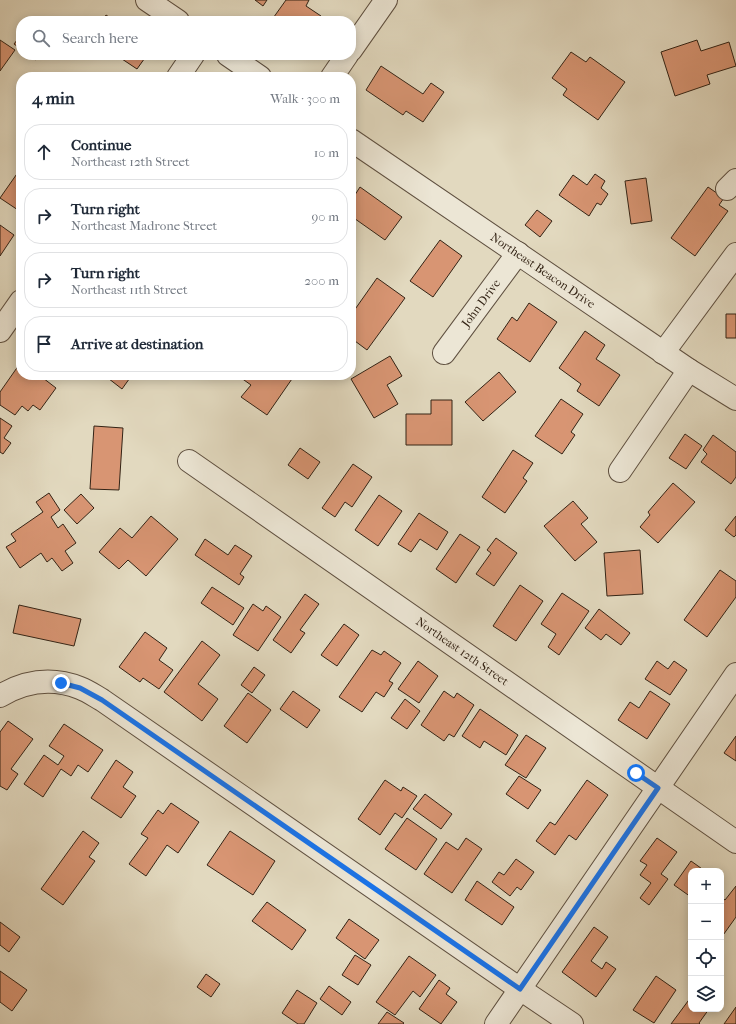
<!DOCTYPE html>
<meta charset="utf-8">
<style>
:root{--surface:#fff;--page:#f2f2f3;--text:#1f2937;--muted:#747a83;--line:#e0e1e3}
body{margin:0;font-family:"IM FELL French Canon",serif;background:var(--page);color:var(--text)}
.controls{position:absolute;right:12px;bottom:12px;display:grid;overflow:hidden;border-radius:8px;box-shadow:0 2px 10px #0003}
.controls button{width:36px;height:36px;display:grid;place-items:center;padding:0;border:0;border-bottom:1px solid var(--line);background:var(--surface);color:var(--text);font:20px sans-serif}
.stop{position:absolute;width:12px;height:12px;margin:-9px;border:3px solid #1a73e8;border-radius:50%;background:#fff}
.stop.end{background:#1a73e8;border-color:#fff;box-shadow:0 1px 4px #0008}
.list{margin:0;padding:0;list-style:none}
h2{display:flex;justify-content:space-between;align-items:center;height:52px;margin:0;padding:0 16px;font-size:17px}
h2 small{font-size:13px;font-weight:400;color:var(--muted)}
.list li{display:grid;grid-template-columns:26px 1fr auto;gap:12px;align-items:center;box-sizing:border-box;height:56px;margin:0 8px 8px;padding:0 8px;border:1px solid var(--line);border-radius:16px}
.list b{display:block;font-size:15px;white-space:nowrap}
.list p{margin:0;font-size:13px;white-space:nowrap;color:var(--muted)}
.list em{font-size:13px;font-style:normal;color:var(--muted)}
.icon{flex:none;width:22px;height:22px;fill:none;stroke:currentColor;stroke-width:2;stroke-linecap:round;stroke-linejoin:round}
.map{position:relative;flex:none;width:736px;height:1024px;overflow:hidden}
.search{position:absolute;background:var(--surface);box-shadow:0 2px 10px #0003;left:16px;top:16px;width:340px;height:44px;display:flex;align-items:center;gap:10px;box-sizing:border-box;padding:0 14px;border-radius:16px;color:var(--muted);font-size:15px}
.panel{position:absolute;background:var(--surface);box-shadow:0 2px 10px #0003;left:16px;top:72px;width:340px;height:308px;border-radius:16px}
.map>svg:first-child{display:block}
</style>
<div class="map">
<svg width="736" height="1024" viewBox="0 0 736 1024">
<rect width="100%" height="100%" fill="#e2d9bf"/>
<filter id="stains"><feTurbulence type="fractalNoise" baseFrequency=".005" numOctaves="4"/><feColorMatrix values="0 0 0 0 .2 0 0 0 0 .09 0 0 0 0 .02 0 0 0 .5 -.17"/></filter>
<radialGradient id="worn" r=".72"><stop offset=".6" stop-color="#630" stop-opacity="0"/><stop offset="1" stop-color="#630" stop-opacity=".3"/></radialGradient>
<path fill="#d89573" stroke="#332315" d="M255,0H267L263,6Z
M286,0H309L306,6L321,16L318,21H271Z
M106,15L115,21H102Z
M21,35V49L14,44Z
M0,40L15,50L0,71Z
M697,40L701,51L729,42L736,66L707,75L710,84L675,96L661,52Z
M571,52L586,62L590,57L625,82L598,120L563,95L567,89L552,78Z
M29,55H39L36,60Z
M116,55H147L137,69Z
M381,66L423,94L431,83L444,92L423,122L406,111L403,115L366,90Z
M21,168V212L0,198Z
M595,174L605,181L601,188L608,194L601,205L597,203L589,216L559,195L573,175L587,185Z
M646,178L652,221L631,224L625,181Z
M360,187L402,217L385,240L351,216V201Z
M708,187L724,198L719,205L728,211L695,256L671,238Z
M537,210L552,221L540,237L525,225Z
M0,225L14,235L0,256Z
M440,240L462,256L433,297L410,281Z
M377,278L405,298L367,350L351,338V315Z
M529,303L557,322L530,362L497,339L512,317L517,321Z
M726,314H736V338H726Z
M585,331L605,345L596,359L620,375L599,406L577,391L581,384L559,368Z
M390,356L402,376L387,385L398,404L374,418L351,379Z
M21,362V375H45L43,378L56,388L40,410L33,405L28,411L22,406L15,415L0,405V392Z
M499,372L516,392L483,421L465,402Z
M104,375H132L122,389Z
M237,375H292L294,376L267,415L241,397L251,385Z
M561,399L583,414L571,432L575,435L562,454L535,436Z
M431,400H452V445H406V414H431Z
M0,418L12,426L4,438L11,443L3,454L0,452Z
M94,426L123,428L119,490L90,489Z
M685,434L702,446L686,469L669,458Z
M713,435L736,452V477L731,484L701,462L707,454L703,450Z
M300,448L320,462L308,479L288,465Z
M513,450L533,463L523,478L527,481L505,513L482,497Z
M353,464L372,477L352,507L345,502L335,517L322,508Z
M673,483L695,502L658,543L640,527L650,515L648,512Z
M49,493L60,510L51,517L58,528L63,524L76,543L65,551L73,563L62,571L52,558L47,562L41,553L20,568L6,547L16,541L11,534L43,512L36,502Z
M81,494L94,508L77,524L64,510Z
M379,495L402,511L378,546L355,530Z
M573,501L588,518L581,524L597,542L575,561L544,526Z
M419,513L448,532L437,550L420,539L411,552L398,544Z
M151,516L178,539L146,576L128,560L119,569L99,552L120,528L132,538Z
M736,516V535L734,537L725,530Z
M460,534L480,547L456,583L436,569Z
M496,538L517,553L494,586L476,574L491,553L487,550Z
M205,539L228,555L235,545L252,556L240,574L244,577L239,585L195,555Z
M640,550L643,594L607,596L604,553Z
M720,570L736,581V597L707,637L684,620Z
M520,585L543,601L516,641L493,626Z
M212,587L244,608L233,625L201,603Z
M562,593L589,611L559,655L548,647L556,634L541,624Z
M305,594L319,604L300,630L305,633L291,653L273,640Z
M253,604L263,611L266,606L281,617L258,651L233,635Z
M19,605L81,619L74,646L13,633Z
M599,609L630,633L621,645L606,634L601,640L585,628Z
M344,624L359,635L337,666L321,655Z
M145,632L167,648L159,660L173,670L159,689L143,678L140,682L119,667Z
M202,641L220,655L198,684L218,699L202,721L164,692Z
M372,650L381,655L384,651L401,663L389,681L393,683L384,697L376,692L362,712L339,697Z
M418,661L438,676L419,703L398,689Z
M657,661L668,669L674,661L687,670L670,695L645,679Z
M254,667L265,675L252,693L241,685Z
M293,691L320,710L307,728L280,709Z
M444,691L454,698L457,693L474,705L454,737L449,734L444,741L421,725Z
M650,691L670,704L647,739L618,720L630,702L639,708Z
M248,693L271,710L247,743L224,726Z
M405,699L420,711L407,729L391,718Z
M480,709L518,735L506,755L484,741L480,748L462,736Z
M8,721L33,739L11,769L18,774L7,790L0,786V732Z
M64,724L103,750L88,772L78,765L71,776L61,769L43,797L24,784L44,755L58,765L64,756L49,746Z
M526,735L546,748L526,778L505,765Z
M736,736V761L724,753Z
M116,760L133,772L123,787L136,796L121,818L91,798Z
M519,776L541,790L528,809L506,794Z
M385,780L401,791L403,787L417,796L402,818L395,813L380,835L358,819Z
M587,780L608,795L576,840L569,835L555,855L536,841L550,822L555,825Z
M425,794L452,814L441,829L413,809Z
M171,803L199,822L178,853L167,845L146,876L129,864L148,838L141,834L158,810L163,814Z
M407,818L437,839L416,870L385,849Z
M83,831L99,843L89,857L95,861L63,905L41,889Z
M230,831L275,861L253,895L207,865Z
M466,838L482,849L452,893L424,874L446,842L458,850Z
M657,838L677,852L661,874L668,879L649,905L640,898L651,883L640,875L647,865L640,861Z
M516,859L534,872L521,890L517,887L510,896L492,882L499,872L504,875Z
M691,861L705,871H691V897L674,885Z
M477,881L514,907L502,925L465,900Z
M736,886V917L721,938V897L725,900Z
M267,902L306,930L292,950L252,921Z
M349,919L379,940L365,959L336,938Z
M0,922L20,937L9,952L0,945Z
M594,927L608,937L591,961L602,969L606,962L616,969L596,997L562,972Z
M355,955L371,965L358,985L342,975Z
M409,956L436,975L420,997L413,991L395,1015L376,1002Z
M0,971L27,990L12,1011L0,1002Z
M206,974L220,984L211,997L197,987Z
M656,976L676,990L654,1023L633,1010Z
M439,980L450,988L446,994L457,1002L441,1024L419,1009Z
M329,986L351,1002L342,1015L320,999Z
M297,990L317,1003L304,1024H298L282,1013Z
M691,997V1009H709L699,1023L700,1024H671Z
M736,1007V1024H724Z
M387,1012L404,1023L403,1024H378Z"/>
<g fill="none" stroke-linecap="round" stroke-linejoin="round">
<defs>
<g id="minor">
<path d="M147,0L178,21"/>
<path d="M351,50L386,0"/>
<path d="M228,55L260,77"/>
<path d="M178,77L193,55"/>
<path d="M332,77L347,55"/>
<path id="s1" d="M351,140L689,370L736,399"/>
<path d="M727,189L736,180"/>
<path d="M0,331L21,301"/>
<path id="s2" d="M444,353L518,253"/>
<path d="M663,353L736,254"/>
<path id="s3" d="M189,461L736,842"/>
<path d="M620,471L689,370"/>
<path d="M0,696C25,681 52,677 80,688C88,691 95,696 102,700L520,989L572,1024"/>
<path d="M496,1024L736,674"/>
</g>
</defs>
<use href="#minor" stroke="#5f5040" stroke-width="24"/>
<use href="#minor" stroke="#ece6d5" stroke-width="22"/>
</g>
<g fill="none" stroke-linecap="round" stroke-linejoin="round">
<path stroke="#1a73e8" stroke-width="5" d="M61,683L80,688L102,700L520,989L658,788L636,773"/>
</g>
<g text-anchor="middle" stroke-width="4" stroke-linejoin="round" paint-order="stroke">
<g font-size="12" fill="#332315" stroke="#ece6d5">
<text dy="4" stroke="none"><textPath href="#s1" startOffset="232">Northeast Beacon Drive</textPath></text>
<text dy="4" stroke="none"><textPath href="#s2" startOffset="62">John Drive</textPath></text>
<text dy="4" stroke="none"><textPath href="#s3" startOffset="333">Northeast 12th Street</textPath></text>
</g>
</g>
<rect width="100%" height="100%" filter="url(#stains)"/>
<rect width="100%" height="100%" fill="url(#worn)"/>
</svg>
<div class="controls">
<button>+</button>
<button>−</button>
<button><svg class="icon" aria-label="locate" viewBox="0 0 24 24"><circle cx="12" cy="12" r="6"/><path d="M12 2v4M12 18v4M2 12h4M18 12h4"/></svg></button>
<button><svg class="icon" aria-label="layers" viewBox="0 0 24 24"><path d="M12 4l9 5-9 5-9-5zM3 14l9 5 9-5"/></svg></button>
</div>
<div class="stop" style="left:636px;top:773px"></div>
<div class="stop end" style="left:61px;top:683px"></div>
<div class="search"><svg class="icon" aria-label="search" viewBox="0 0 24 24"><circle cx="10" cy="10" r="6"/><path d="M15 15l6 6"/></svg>Search here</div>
<section class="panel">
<h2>4 min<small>Walk · 300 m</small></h2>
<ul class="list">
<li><svg class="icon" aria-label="ahead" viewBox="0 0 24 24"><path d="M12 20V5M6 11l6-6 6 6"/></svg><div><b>Continue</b><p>Northeast 12th Street</p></div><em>10 m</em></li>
<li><svg class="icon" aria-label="right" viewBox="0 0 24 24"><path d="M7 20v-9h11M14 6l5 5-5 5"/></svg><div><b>Turn right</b><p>Northeast Madrone Street</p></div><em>90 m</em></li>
<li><svg class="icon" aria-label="right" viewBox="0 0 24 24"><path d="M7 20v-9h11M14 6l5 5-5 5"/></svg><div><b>Turn right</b><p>Northeast 11th Street</p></div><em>200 m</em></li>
<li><svg class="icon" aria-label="arrive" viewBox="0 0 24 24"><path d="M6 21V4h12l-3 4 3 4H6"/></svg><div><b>Arrive at destination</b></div></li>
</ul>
</section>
</div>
